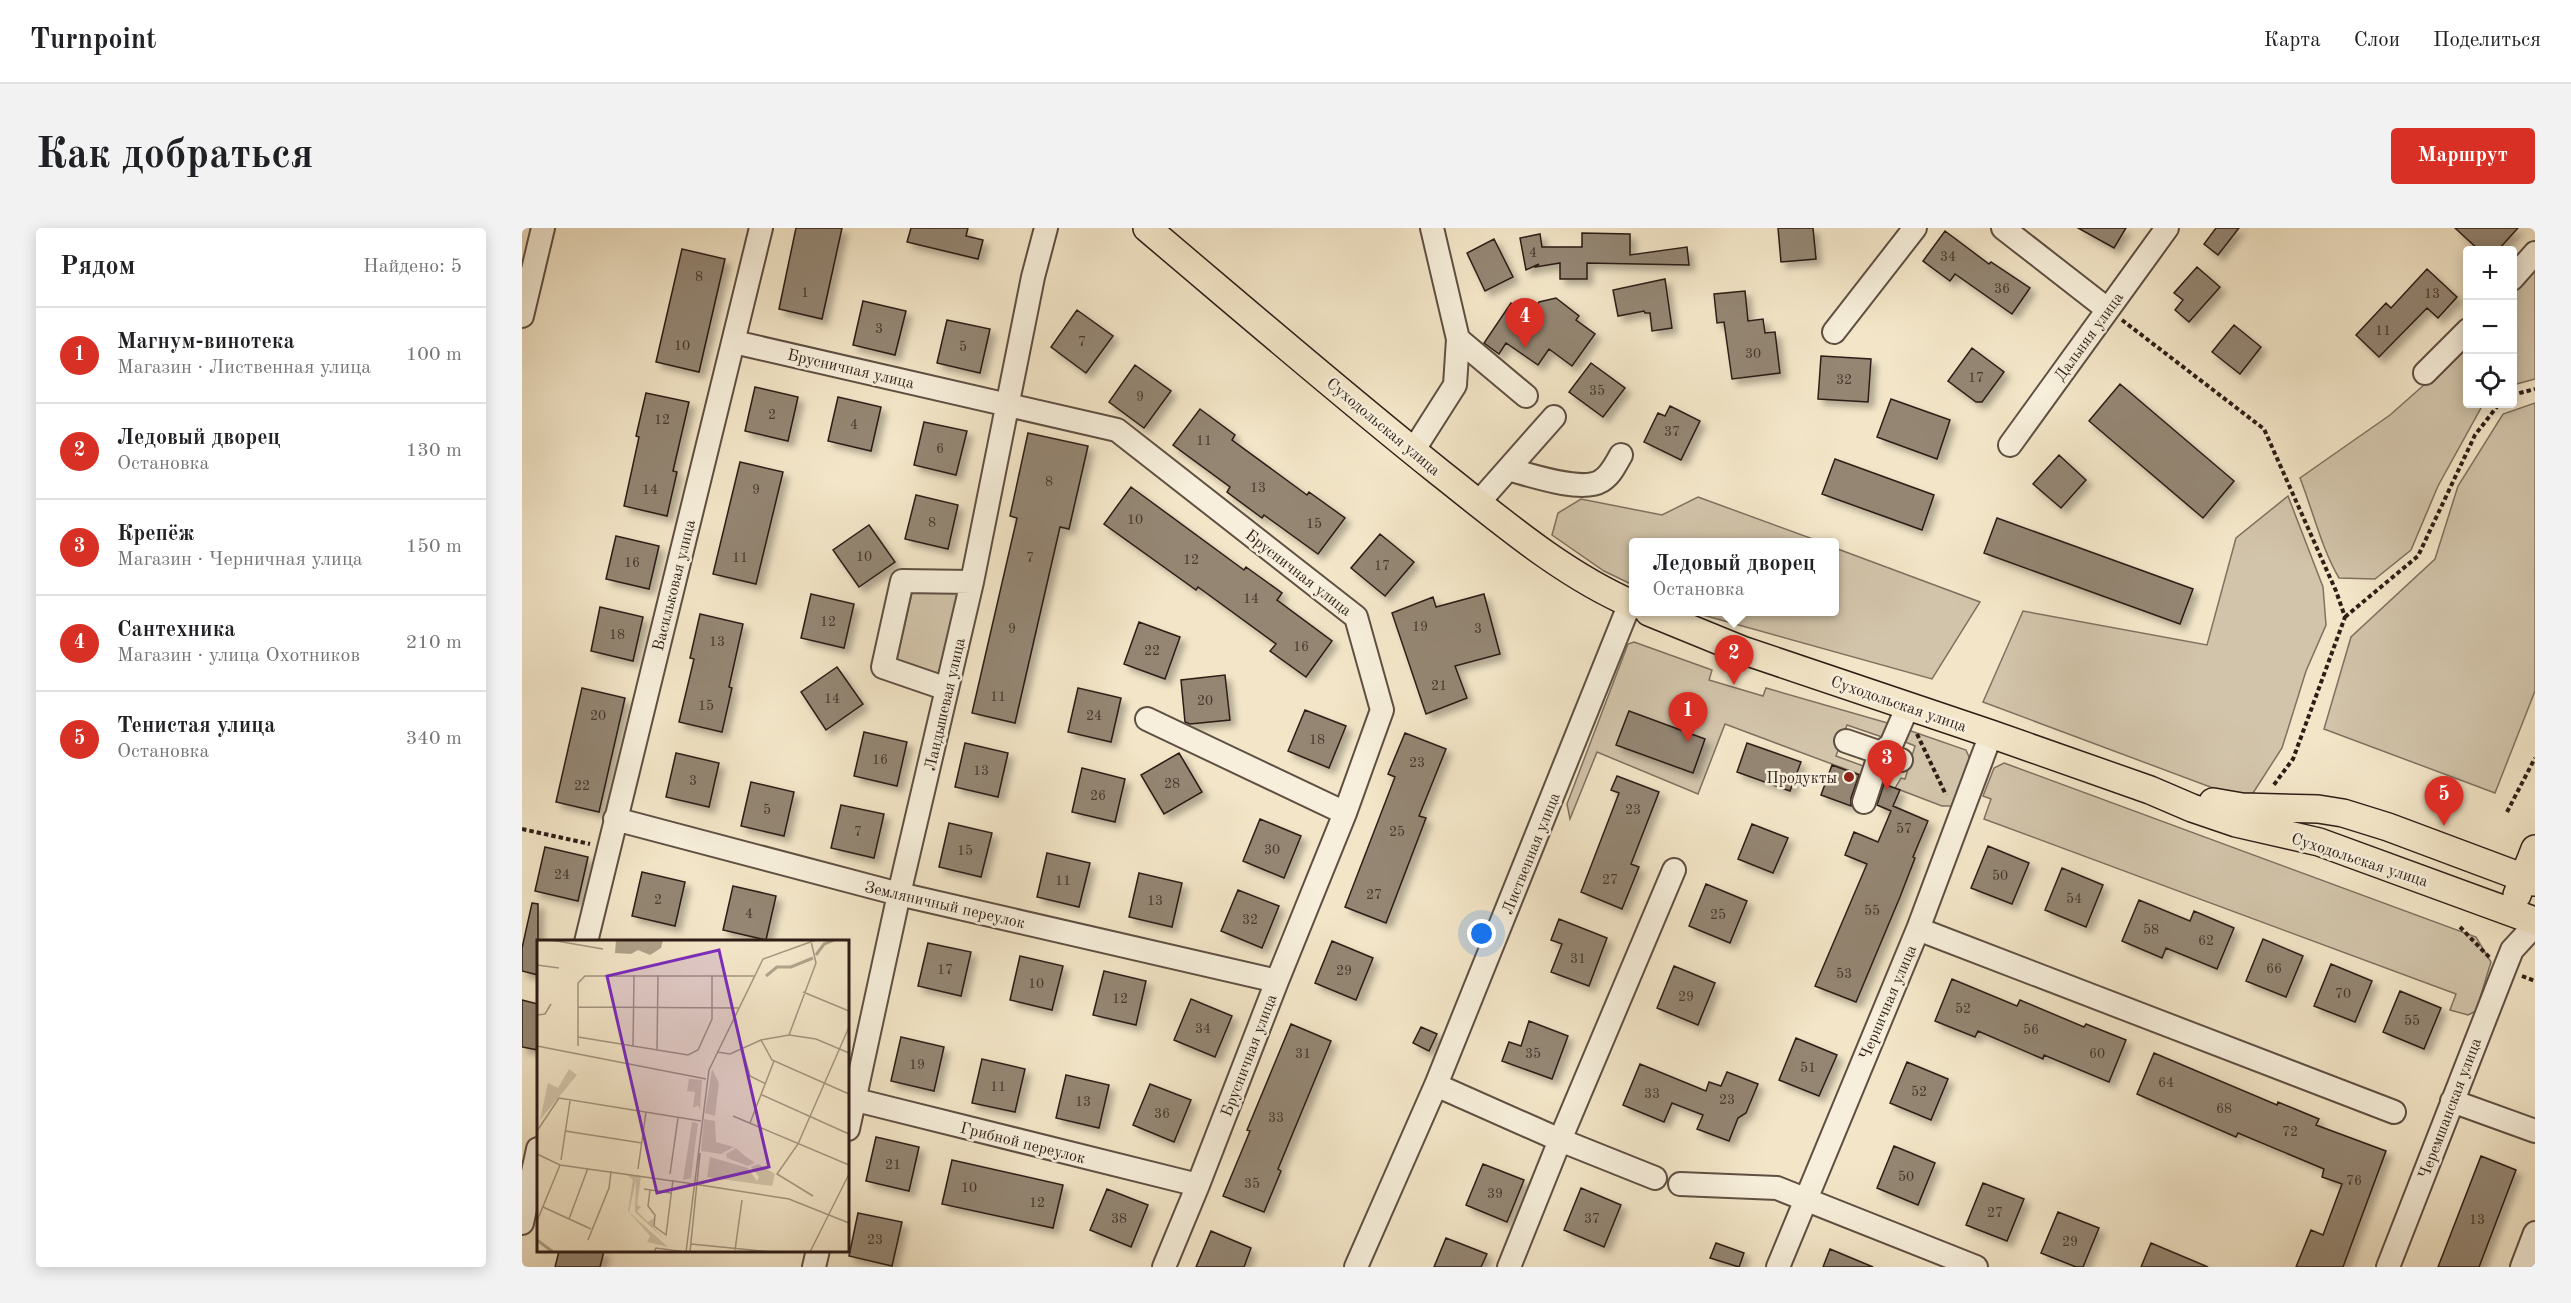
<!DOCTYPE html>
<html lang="ru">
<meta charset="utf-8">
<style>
:root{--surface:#fff;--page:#f2f2f2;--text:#202124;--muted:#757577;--line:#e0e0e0;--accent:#d93025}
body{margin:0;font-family:"Old Standard TT",serif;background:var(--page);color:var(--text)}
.controls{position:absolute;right:18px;top:18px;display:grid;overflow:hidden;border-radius:6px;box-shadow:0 3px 15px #0003}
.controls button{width:54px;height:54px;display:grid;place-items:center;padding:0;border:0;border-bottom:2px solid var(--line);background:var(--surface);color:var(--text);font:30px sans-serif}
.you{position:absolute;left:960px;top:706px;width:21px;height:21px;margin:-15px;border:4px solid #fff;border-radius:50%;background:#1a73e8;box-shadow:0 0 0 9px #1a73e833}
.badge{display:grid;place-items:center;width:39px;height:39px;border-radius:50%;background:var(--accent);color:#fff;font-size:20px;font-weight:700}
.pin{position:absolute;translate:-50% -50px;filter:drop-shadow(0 2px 3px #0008)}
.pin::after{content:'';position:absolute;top:32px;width:21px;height:18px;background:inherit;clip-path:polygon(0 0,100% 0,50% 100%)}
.popup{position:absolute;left:1107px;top:310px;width:210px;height:78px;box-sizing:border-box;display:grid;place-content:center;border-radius:6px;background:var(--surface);filter:drop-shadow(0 2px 4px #0005);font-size:20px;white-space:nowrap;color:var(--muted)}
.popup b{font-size:22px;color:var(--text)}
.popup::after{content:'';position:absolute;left:50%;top:100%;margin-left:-12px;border:12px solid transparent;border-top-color:var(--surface)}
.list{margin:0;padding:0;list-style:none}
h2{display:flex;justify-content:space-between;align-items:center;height:78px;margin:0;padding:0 24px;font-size:26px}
h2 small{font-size:20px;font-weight:400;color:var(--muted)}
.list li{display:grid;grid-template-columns:39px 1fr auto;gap:18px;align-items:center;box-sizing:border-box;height:96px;padding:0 24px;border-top:2px solid var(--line)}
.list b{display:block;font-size:22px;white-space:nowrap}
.list p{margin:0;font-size:20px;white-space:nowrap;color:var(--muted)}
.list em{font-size:20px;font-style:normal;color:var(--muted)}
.icon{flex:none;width:33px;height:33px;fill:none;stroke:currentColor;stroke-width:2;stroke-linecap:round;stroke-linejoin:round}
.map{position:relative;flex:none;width:2013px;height:1039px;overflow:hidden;border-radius:6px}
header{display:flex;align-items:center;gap:36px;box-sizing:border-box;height:84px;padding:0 30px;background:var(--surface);border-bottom:2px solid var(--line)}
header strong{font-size:28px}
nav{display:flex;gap:33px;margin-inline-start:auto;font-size:21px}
.intro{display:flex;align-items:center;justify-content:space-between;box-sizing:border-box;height:144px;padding:0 36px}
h1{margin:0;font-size:42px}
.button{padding:15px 27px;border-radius:6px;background:var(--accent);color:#fff;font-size:21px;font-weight:700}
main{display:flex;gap:36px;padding:0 36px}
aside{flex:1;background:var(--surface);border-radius:6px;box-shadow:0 3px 15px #0003}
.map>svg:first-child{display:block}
</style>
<header>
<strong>Turnpoint</strong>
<nav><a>Карта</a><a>Слои</a><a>Поделиться</a></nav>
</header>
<div class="intro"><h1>Как добраться</h1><a class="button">Маршрут</a></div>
<main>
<aside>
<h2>Рядом<small>Найдено: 5</small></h2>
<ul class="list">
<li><span class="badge">1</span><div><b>Магнум-винотека</b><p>Магазин · Лиственная улица</p></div><em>100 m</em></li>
<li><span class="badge">2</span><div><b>Ледовый дворец</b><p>Остановка</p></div><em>130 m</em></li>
<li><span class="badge">3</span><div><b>Крепёж</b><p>Магазин · Черничная улица</p></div><em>150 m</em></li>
<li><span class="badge">4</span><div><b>Сантехника</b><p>Магазин · улица Охотников</p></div><em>210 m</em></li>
<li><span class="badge">5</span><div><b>Тенистая улица</b><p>Остановка</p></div><em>340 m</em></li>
</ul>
</aside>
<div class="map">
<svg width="2013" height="1039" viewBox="0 0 2013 1039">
<defs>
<filter id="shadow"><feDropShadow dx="5.5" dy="5.5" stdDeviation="3" flood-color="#0004"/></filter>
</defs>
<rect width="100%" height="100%" fill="#f3e6c8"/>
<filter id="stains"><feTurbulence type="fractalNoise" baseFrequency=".00333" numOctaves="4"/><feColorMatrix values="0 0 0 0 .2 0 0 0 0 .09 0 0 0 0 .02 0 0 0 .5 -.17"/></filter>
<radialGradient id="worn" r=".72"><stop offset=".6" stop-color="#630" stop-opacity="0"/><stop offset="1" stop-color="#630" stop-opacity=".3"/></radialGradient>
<path fill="#d2c4aa" stroke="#807060" stroke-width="1.5" d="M2013,42V151L1991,157V66Z
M1945,119L1946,176H1960V178L1916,258L1889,322L1853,351L1817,350C1799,319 1791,283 1778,250L1868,187Z
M2013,175V463L1973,565L1802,501L1829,409L1913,331L1936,258L1981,186Z
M1766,268L1801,359L1804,397L1784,443L1760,520L1731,565L1707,566L1461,474L1501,383L1685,417L1714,310Z
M1176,269L1299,314H1112L1111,357L1082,343L1030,307L1036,285L1059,271L1140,287Z
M1313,320L1458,374L1410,451L1170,384H1312Z
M391,360L438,363L416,451L374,436Z
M1112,414L1190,442L1187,452L1241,468L1244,460L1369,496L1363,510L1325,497L1314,528L1344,539L1342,548L1203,496L1176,566L1075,524L1048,591L1045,576L1106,416Z
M1389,503L1444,522L1448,531L1434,578H1420L1373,560L1379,550L1383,551L1393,518L1381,513L1384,504Z
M1482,535L1954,709L1969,734L1954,783L1946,787L1928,782L1934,766L1462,591L1469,571L1461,568L1472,540Z"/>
<path fill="#948673" stroke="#2e1d16" stroke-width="1.5" filter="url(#shadow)" d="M274,0H320L300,91L257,81Z
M389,0H446L444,8L461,12L456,31L385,14Z
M1256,0H1291L1294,31L1259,34Z
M1556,0H1604L1592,20Z
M1694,0H1717L1696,27L1682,16Z
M1933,0H1996L1976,22H1957Z
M1423,3L1467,36L1469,34L1508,60L1490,86L1433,46L1428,53L1401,33Z
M1060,5L1108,6V27L1165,19L1167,37L1065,35V51H1038V35L1014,39L1017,36L1004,42L998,10L1018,6L1020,19H1060Z
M972,11L991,49L963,63L945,25Z
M160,21L203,31L177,144L134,134Z
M1675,39L1698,59L1667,94L1653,82L1661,72L1652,65Z
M1905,41L1935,69L1916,90L1905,80L1857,129L1834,107L1864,75L1869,80Z
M1143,51L1150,100L1130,103L1128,85H1123L1122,83L1096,88L1091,62Z
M1223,63L1226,93L1241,91L1243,105L1253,104L1258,145L1210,151L1202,94L1195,95L1192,66Z
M1034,70L1057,88L1054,92L1073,106L1050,138L1027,121L1016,137L984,115L977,126L962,115L989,75L1012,92L1011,83L1017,74Z
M341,73L384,83L373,127L331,117Z
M555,82L591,108L564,145L529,119Z
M425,92L468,101L458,145L415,135Z
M1712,97L1739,119L1718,146L1690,124Z
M1450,120L1482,144L1460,174H1454L1426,153Z
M1299,128L1349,131L1346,174L1296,171Z
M1069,135L1103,160L1081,189L1047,164Z
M613,137L649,163L622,200L587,174Z
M1598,156L1712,253L1681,290L1567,193Z
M233,159L276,169L266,213L223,203Z
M124,165L167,174L151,243L155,244L145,288L102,278L117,209L114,208Z
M316,169L359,179L349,223L306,213Z
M1369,171L1428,192L1415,231L1355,209Z
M1148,178L1178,193L1159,232L1122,214L1136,185L1143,188Z
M678,181L713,207L710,212L785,267L787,264L823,290L796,326L742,287L740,290L705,264L708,259L651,217Z
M402,194L445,203L434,247L392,237Z
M506,205L566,218L547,301L538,299L493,495L450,485L495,290L488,288Z
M1537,227L1564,252L1539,280L1511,256Z
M1313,231L1412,267L1400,302L1300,266Z
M218,234L261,244L234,356L191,346Z
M609,259L722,342L724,339L760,365L755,372L810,413L784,449L748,423L754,416L676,359L674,362L582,296Z
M394,267L436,277L426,321L383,311Z
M1475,290L1671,361L1658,396L1462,325Z
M347,297L373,334L337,359L311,322Z
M858,306L892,334L863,368L829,340Z
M94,308L137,318L127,361L84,351Z
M289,366L332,376L322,420L279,410Z
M962,366L978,426L933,438L945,470L904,486L870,385L911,369L914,379Z
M78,379L121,389L111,433L69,423Z
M178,386L221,396L207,459L210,460L200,504L157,494L172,431L168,430Z
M617,394L658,409L643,451L602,436Z
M315,439L341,476L304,502L279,464Z
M703,447L708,492L668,496L663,494L659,452Z
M60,460L103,470L77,584L34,574Z
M556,460L599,470L589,514L546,504Z
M783,482L824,498L807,540L766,523Z
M1107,483L1183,511L1171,545L1094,517Z
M342,504L385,514L375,558L332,548Z
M883,505L924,521L897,588L904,590L864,695L823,679L873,549L866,546Z
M443,515L486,525L476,569L433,559Z
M1225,515L1279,534L1268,563L1215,544Z
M154,525L197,535L187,579L144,569Z
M657,525L680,564L642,586L619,547Z
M1310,537L1337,547L1329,570V578L1299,567Z
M560,540L603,551L593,594L550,584Z
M1095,548L1137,564L1109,636L1117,639L1100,681L1059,664L1097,565L1089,562Z
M229,554L272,564L262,608L219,598Z
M1362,556L1378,562L1371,578L1406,593L1391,629L1393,630L1378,669L1334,774L1293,758L1345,636L1323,627L1332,604L1356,614L1369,583L1355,577Z
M319,577L362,586L352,630L309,620Z
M738,591L779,608L762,650L721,633Z
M427,595L470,605L459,649L417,639Z
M1230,596L1266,610L1251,645L1216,631Z
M1466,618L1507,635L1490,676L1449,660Z
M23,619L66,629L56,673L13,663Z
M525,625L568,635L557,679L515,669Z
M1540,640L1581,657L1564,699L1523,682Z
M120,644L163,654L153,698L110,688Z
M617,645L660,655L650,699L607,689Z
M1184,656L1225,673L1208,715L1167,698Z
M211,658L254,668L244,712L201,702Z
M716,662L757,678L740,720L699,703Z
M1617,672L1668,693L1672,683L1712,700L1695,741L1644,720L1640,730L1600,713Z
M10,675L16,676V747L0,743V720Z
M1037,691L1085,710L1067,758L1029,744L1040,716L1029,712Z
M1741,711L1781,728L1764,769L1724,753Z
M810,713L851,730L834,772L793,755Z
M406,715L449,724L439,768L396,758Z
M498,728L541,738L530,782L488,772Z
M1809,736L1850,753L1833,794L1792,778Z
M1152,738L1193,755L1176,797L1135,780Z
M582,743L624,753L614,797L571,787Z
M1430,751L1495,778L1498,772L1562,799L1564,796L1604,812L1587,854L1522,827L1521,831L1456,803L1453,809L1413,793Z
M1878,763L1919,780L1902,821L1861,804Z
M669,771L710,788L693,829L652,812Z
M0,772L16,776V822L0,819Z
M1007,793L1046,808L1030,851L980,833L987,814L999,818Z
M769,796L809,813L756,941L759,943L742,984L701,968L728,903L725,902Z
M899,799L915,806L907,823L891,815Z
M379,809L422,819L412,863L369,853Z
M1274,810L1315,827L1297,868L1257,852Z
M1632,825L1755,877L1756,874L1797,891L1794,897L1864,923L1821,1039H1774L1789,1002L1801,1007L1820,956L1800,949L1802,941L1716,905L1714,909L1615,866Z
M460,831L503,841L493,884L450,875Z
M1385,834L1426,851L1409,892L1368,875Z
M1118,836L1184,863L1187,854L1199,858L1205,844L1236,856L1224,885L1216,890L1207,913L1175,901L1181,887L1150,875L1142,894L1101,877Z
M544,847L587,857L577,900L534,890Z
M628,856L669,872L652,914L611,897Z
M354,909L397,919L387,963L344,953Z
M1372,918L1413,935L1396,977L1355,960Z
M1959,928L1994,942L1957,1039H1916Z
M430,932L541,957L531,1000L420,976Z
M961,936L1002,952L985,994L944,977Z
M1461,955L1502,971L1485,1013L1444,997Z
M1059,960L1099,977L1082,1019L1042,1002Z
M585,961L626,977L609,1019L568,1002Z
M1536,984L1577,1000L1561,1039H1554L1519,1025Z
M336,985L380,994L370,1038L327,1028Z
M689,1003L729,1020L722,1039H674Z
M924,1010L965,1026L959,1039H912Z
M1194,1015L1222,1025L1217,1039L1188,1030Z
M1629,1015L1686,1039H1619Z
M1308,1021L1351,1039H1301Z
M37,1023H82L78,1039H33Z"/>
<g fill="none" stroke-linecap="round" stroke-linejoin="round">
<defs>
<path id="minor" d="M1481,0L1585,81
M1990,51L2013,25
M0,88L21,0
M1312,104L1393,0
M936,111L1004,168
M212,114L595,202L834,389L860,482L823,585L755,753L676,957L642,1039
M1903,145L1946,102
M1488,217L1645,0
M891,223L933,157L936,111L910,0
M986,241C1008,247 1060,265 1079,253C1089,247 1093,237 1099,227
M956,275L1032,189
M425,461L361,439L380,353L450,354
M625,491L823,585
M1324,513L1379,532
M1342,574L1358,525L1369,517L1386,478
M93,591L377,666L755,753
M1396,701L1872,884
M64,714L239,0
M914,857L1038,912L1133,950
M326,870L676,957
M1930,873L2013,903
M326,901L377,666L450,354L511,49L524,0
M1158,956L1255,960L1454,1039
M0,995L16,921
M292,1039L296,1022
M834,1039L914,857L1108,375
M987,1039L1038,912L1152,642
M1256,1039L1396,701L1469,506
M1866,1039L1982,742L1990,722L2013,697
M2000,1039L2013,1005"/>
<path id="major" d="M625,0C722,82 818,165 917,244C978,292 1040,346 1112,377
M1127,384L1220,422L1469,506L1628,562L1670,580L1714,595L1797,614L2013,693
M1691,574L1720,579L1796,581L1821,585L1866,599L2013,654
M1995,667L2013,621"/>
</defs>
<use href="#minor" stroke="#5f4f42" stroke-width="26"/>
<use href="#major" stroke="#2e1d16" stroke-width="30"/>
<path stroke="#2e1d16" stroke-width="4" stroke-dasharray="4.5 3" stroke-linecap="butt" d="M1600,92L1742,201L1814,363L1823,389L1771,531L1751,558
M1990,167L2013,161
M1823,389L1896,328L1953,207L1977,176
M1395,506L1424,567
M1985,584L2013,530
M0,601L68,616
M1938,699L1968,730
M2000,748L2013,753"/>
<use href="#minor" stroke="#f7efdb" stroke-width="22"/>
<use href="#major" stroke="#f3e6c8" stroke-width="27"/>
</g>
<circle fill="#8f2418" stroke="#f7efdb" stroke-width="2" cx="1327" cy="549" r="6"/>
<g text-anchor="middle" stroke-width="5" stroke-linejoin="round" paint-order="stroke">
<g font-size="14" fill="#48372d">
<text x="1011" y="29">4</text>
<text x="1426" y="33">34</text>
<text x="177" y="53">8</text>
<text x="1480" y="65">36</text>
<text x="283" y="69">1</text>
<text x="1910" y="70">13</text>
<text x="357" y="105">3</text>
<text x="1861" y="107">11</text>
<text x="560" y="118">7</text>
<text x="160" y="122">10</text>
<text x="441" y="123">5</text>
<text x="1231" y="130">30</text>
<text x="1454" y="154">17</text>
<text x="1322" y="156">32</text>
<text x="1075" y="167">35</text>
<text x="618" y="173">9</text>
<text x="250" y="191">2</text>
<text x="140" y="196">12</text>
<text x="332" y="201">4</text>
<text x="1150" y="208">37</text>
<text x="682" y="217">11</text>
<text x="418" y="225">6</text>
<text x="527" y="258">8</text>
<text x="736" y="264">13</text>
<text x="128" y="266">14</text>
<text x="234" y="266">9</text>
<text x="613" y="296">10</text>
<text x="410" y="299">8</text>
<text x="792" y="300">15</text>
<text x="342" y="333">10</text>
<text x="218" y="334">11</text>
<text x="508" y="334">7</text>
<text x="669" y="336">12</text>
<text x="110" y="339">16</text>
<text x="860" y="342">17</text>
<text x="729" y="375">14</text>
<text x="306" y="398">12</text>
<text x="898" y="403">19</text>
<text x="490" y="405">9</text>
<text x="956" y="405">3</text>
<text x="95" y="411">18</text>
<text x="195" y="418">13</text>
<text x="779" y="423">16</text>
<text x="630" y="427">22</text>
<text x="917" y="462">21</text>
<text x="476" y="473">11</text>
<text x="310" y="475">14</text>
<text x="683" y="477">20</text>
<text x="184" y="482">15</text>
<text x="76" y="492">20</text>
<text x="572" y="492">24</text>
<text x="795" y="516">18</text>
<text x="358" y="536">16</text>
<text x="895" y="539">23</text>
<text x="459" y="547">13</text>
<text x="171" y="557">3</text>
<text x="650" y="560">28</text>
<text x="60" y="562">22</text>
<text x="576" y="572">26</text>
<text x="245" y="586">5</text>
<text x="1111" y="586">23</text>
<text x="1382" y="605">57</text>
<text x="336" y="608">7</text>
<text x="875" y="608">25</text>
<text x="750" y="626">30</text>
<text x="443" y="627">15</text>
<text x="40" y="651">24</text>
<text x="1478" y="652">50</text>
<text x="1088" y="656">27</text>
<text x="541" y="657">11</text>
<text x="852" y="671">27</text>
<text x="1552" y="675">54</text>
<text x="136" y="676">2</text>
<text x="633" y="677">13</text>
<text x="1350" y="687">55</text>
<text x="227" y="690">4</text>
<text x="1196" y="691">25</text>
<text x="728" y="696">32</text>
<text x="1629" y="706">58</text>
<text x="1684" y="717">62</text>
<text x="1056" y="735">31</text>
<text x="1752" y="745">66</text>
<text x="423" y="746">17</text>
<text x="822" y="747">29</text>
<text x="1322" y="750">53</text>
<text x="514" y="760">10</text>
<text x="1821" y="770">70</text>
<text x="1164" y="773">29</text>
<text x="598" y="775">12</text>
<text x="1441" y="785">52</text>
<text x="1890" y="797">55</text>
<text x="681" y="805">34</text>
<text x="1509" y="806">56</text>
<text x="781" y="830">31</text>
<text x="1011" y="830">35</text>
<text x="1575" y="830">60</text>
<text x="395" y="841">19</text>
<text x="1286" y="844">51</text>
<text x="1644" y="859">64</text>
<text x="476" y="863">11</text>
<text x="1397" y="868">52</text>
<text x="1130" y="870">33</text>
<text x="1205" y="876">23</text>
<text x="561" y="878">13</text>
<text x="1702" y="885">68</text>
<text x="640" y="890">36</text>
<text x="754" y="894">33</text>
<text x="1768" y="908">72</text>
<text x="371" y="941">21</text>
<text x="1384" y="953">50</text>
<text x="1832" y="957">76</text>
<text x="730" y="960">35</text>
<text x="447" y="964">10</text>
<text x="973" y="970">39</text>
<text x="515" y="979">12</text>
<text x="1473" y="989">27</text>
<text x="597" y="995">38</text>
<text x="1070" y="995">37</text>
<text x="1955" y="996">13</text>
<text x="353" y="1016">23</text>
<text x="1548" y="1018">29</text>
</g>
<g font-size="16" fill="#2e1d16" stroke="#f7efdb">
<text transform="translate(1566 108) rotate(-54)" y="6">Дальняя улица</text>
<text transform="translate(329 140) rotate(13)" y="6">Брусничная улица</text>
<text transform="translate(862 198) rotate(40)" y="6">Суходольская улица</text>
<text transform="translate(777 344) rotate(38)" y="6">Брусничная улица</text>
<text transform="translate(151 357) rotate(-76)" y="6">Васильковая улица</text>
<text transform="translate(1377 475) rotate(19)" y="6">Суходольская улица</text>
<text transform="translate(422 476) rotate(-77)" y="6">Ландышевая улица</text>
<text transform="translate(1008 625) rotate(-68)" y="6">Лиственная улица</text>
<text transform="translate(1838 631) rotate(18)" y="6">Суходольская улица</text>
<text transform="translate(423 676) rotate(13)" y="6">Земляничный переулок</text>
<text transform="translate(1365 774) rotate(-67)" y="6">Черничная улица</text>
<text transform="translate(726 827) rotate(-69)" y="6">Брусничная улица</text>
<text transform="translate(1927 880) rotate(-69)" y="6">Черемшанская улица</text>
<text transform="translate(501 914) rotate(14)" y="6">Грибной переулок</text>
</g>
<g font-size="16" fill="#2e1d16" stroke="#f7efdb" text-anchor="end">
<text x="1315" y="555">Продукты</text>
</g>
</g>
<g transform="translate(15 712)">
<rect width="312" height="312" fill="#f3e6c8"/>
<path d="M32,129L40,135L3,180L11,143L21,148ZM175,129L182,143L178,176L168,173ZM144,138L165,140L163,170L161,165L156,168L158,152L150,151L152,139ZM167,179L178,181L179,202L197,207L184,214L164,211ZM155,182L161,183L154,238L146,240ZM199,208L208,216L218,223L211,226L190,218L189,214ZM173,217L211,228L220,241L222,237L214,227L221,224L238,234L235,246L170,237ZM89,234L104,236L100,265L104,267L100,271L111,282L117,278L116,287L128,300L98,272L99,240L92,272L131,307L110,302L113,296L91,271L96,240Z" fill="#d2c4aa"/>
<path d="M79,0H126L124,8L113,15L101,10L94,14L78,13Z" fill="#b0a28b"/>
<path fill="none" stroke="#b0a28b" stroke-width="3" d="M279,15L287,4L297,0M229,36L240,27H254L276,18M0,300L16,312"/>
<path fill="none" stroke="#a49681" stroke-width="1.5" d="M14,0L66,9M0,25L22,28M266,52L312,71M41,67L202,68M0,75L8,74L14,64M252,95L279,23L274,1M41,97L151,115L161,110L175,79V36M224,100L235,120L312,154M0,106L169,139M41,106V43L48,36H217M96,107L97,35M205,108L213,136L229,144M120,110L121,35M180,112L193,114L224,100L252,95L279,99L312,113M225,155L312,194M196,176L312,225M213,183L237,121M0,191L22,158L164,181M28,191L105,203M0,214L23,225L157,244M24,220L33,161M101,229L109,172M133,234L141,178M157,244L252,259L312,283M107,249L134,253M113,250L111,266L118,275L117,286L129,295L136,240M276,256L240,234L261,204L312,87M6,267L54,289M32,279L51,228M0,281L23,225M51,300L72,248L74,231M154,304L234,312M198,310L205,260M117,312L119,308L149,312M149,312L172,130L226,19L279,0M153,312L163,213M273,312L312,234"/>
<path fill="#7b2cbf" fill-opacity="0.15" stroke="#7b2cbf" stroke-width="3" d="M182,10L232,227L120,253L70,36Z"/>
<rect width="312" height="312" fill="none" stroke="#2e1d16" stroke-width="3"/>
</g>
<rect width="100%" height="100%" filter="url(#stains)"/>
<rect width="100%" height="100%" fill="url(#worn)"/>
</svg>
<div class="controls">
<button>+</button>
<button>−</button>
<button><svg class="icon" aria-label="locate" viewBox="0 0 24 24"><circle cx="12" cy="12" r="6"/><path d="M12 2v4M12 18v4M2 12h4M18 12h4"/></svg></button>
</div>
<div class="you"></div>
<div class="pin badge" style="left:1166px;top:514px">1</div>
<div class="pin badge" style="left:1212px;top:457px">2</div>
<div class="popup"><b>Ледовый дворец</b>Остановка</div>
<div class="pin badge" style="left:1365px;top:562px">3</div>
<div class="pin badge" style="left:1003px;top:120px">4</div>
<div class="pin badge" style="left:1922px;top:598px">5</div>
</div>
</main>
